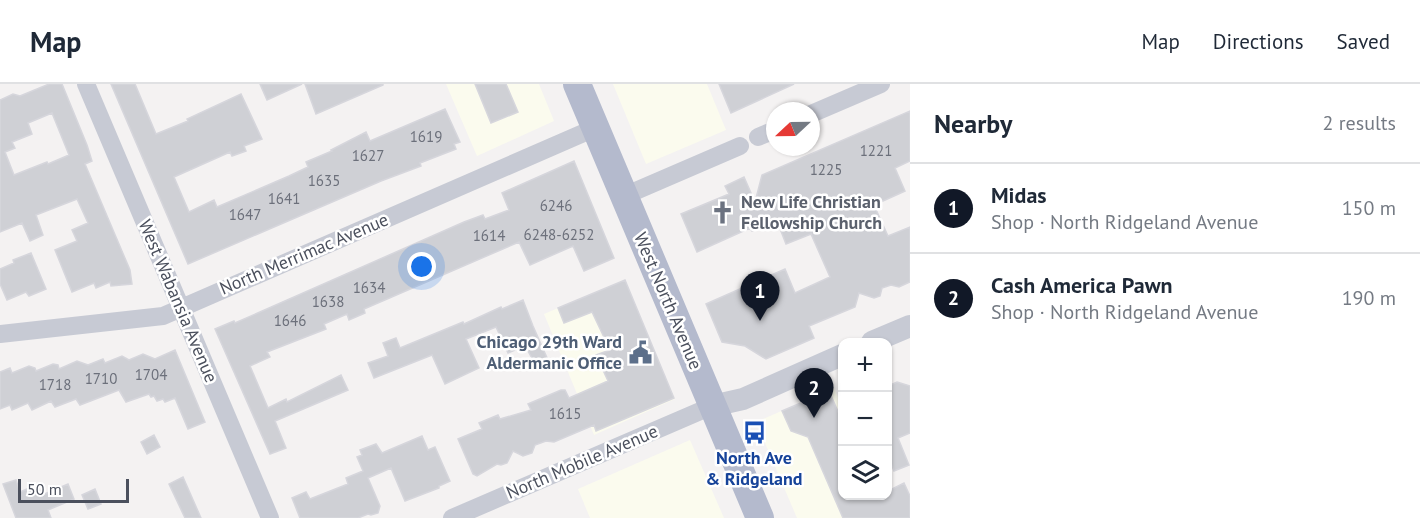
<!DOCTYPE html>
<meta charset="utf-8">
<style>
:root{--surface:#fff;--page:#f6f6f7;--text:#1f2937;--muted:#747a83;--line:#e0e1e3;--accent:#111827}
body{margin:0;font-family:"PT Sans",sans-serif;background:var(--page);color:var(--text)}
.controls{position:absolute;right:18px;bottom:18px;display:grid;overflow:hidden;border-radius:12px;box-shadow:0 2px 4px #0004}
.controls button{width:54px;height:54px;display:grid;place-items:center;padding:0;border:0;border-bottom:2px solid var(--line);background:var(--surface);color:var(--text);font:30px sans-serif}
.compass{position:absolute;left:766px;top:18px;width:54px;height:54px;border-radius:50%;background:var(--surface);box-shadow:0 2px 4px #0004;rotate:248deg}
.scale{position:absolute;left:18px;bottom:15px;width:111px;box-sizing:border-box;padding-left:6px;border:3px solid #4b505d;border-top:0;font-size:16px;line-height:21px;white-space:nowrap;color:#4b505d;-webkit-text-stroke:4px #fff;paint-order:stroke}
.you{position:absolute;left:422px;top:183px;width:21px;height:21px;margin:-15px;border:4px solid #fff;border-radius:50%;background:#1a73e8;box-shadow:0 0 0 9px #1a73e833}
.badge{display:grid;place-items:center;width:39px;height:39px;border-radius:50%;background:var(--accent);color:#fff;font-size:20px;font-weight:700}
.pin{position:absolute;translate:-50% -50px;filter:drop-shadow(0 2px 3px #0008)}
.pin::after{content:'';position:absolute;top:32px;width:21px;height:18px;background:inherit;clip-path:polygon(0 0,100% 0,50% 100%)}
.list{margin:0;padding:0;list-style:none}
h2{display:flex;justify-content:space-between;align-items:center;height:78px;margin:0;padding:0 24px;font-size:26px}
h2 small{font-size:20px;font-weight:400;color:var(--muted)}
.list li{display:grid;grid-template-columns:39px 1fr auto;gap:18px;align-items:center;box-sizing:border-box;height:90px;padding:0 24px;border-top:2px solid var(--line)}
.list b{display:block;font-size:22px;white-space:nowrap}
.list p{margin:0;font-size:20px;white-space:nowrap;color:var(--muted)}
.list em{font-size:20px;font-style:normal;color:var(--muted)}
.icon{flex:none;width:33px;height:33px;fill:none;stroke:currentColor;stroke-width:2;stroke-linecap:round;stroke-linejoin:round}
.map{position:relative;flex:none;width:910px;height:434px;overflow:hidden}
header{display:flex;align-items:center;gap:36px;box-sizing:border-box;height:84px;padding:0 30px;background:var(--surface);border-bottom:2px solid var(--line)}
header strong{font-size:28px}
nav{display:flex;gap:33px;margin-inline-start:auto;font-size:21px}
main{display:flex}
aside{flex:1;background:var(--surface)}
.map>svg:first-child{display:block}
</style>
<header>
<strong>Map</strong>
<nav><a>Map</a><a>Directions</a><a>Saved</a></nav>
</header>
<main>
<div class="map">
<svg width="910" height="434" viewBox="0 0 910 434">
<rect width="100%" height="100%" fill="#f4f2f2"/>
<path fill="#fbfbee" d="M446,0H539L554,37L477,72Z
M613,0H707L726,46L646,80Z
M624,196L675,315L594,351L544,230Z
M834,304L842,323V412L889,434H797L756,338Z
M690,356L724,434H590L578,405Z"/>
<path fill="#cfd0d5" stroke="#d6d6dc" stroke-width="1.5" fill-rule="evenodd" d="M49,0H62L87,61L92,77L85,80L130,186L132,200L111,202L110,198L96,204L94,199L72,208L55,166L77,157L72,146L88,139L77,115L36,131L43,151L30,157L22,139L0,148V16L13,10L20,12ZM52,29L69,71L48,80L47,78L14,91L5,68L15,64L12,58L32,50L28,39Z
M111,0H135L156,50L188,37L187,35L241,10L262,55L244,62L246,67L232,72L230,68L174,93L189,128L214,116L217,123L289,92L308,83L306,78L332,67L331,66L366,48L370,57L445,25L460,58L454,60L456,65L420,79L421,82L381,97L188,180Z
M260,0H302L267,16Z
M305,0H383V1L316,30Z
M475,0H506L518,28L491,39Z
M719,0H794L731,29Z
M910,27V77L895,84L905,107L874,121L888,152L910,143V198L899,203L891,201L882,204L880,212L874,214L859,209L855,223L809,242L814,254L766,275L745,262L722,258L706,220L785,185L795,209L830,193L811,150L786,160L777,137L752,147L750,144L697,168L681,130L729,110L725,102L744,93L755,118L762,91Z
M574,77L614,174L584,187L573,162L530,181L519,158L364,225L365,229L349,236L347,230L324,240L326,245L267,268L270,273L250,282L268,324L286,315L287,318L341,291L348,306L275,337L286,364L270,370L215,245L234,237L235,239L464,138L483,131L485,135L509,126L502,109Z
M31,169L46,205L29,212L26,208L7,216L0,200V185L14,179L13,176Z
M625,196L674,314L596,347L594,341L554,358L546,357L535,361L532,369L523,372L513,367L507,379L501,381L497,380L477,392L473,390L458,355L482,345L479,339L498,331L500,335L531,326L528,320L561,306H565L569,314L608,297L596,271L610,266L592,228L564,239L558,224Z
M523,216L533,242L548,276L537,283L525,262L508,269L496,243L466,255L479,284L445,300L432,271L374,294L368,279L388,272L383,259L396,254L400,264L463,238L464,240L501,223L502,225Z
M175,266L205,338L188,345L175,314L165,318L163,315L157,317L154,312L151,313L149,310L126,318L119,306L80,321L76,315L55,323L51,317L32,326L28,319L12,326L10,321L0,325V288L10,284L12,289L29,282L35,284L36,287L53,280L58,281L59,285L77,277L88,281L103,275L105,279L122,272L129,276L143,270L155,275Z
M897,298L910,302V349L898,354L909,381L894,387L888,372V307L890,301Z
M829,307L843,339V411H888V407L904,399L910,412V434H843L808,353L791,347L782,327Z
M154,351L160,363L147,370L141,358Z
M422,352L428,366L435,363L450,397L439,402V404L405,417L391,384L368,394L380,422L378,429L371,431L368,430L358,434H300L292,414L306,408L310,415L348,400L346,394L363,387L357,373L362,371L360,366L376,360L382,369Z
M183,393L201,434H185L169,400Z
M16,396L20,408L34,402L35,405L39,403L42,411L68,400L74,415L48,426L51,434H16L3,400Z
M95,405L101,420L88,425L82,411Z"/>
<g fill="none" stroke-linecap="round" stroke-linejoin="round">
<path stroke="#c7cad4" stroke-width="18" d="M86,0L270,434
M811,30L881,0
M758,53L775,46
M624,112L740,62
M0,250L163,232L595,44
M452,434L712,322"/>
<path stroke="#c7cad4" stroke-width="22" d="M872,258L910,242
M712,322L743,315L842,271"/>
<path stroke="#b4bacd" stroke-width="28" d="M577,0L760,434"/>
</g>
<defs>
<symbol id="church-bare" viewBox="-9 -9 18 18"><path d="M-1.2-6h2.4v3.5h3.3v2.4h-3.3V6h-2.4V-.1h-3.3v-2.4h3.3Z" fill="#6b7280" stroke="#fff" stroke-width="2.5" paint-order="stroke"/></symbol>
<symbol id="civic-bare" viewBox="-9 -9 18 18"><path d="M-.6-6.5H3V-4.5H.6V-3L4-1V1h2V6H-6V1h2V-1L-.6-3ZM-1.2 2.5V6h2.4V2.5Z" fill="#5c6f8a" stroke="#fff" stroke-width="2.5" paint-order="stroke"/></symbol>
<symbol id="bus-bare" viewBox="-9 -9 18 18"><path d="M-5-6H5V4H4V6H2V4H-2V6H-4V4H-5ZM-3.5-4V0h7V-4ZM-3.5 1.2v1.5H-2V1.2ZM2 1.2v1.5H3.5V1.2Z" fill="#1a4fb4" stroke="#fff" stroke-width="2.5" paint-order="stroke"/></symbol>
</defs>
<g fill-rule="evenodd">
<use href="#church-bare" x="706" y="112" width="33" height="33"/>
<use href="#civic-bare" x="624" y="252" width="33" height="33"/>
<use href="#bus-bare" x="738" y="332" width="33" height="33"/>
</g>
<g text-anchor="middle" stroke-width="5" stroke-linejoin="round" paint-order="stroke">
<g font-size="15" fill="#6c707b">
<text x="426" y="58">1619</text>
<text x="876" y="72">1221</text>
<text x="368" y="77">1627</text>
<text x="826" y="91">1225</text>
<text x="324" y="102">1635</text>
<text x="284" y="120">1641</text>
<text x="556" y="127">6246</text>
<text x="245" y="136">1647</text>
<text x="559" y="156">6248-6252</text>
<text x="489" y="157">1614</text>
<text x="369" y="209">1634</text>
<text x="328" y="223">1638</text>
<text x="290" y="242">1646</text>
<text x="151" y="296">1704</text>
<text x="101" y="300">1710</text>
<text x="55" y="306">1718</text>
<text x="565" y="335">1615</text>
</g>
<g font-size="18" font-weight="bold" fill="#5b616d" stroke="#fff" text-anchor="start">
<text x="741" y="124">New Life Christian<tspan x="741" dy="21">Fellowship Church</tspan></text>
</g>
<g font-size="18" fill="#4b505d" stroke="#fff">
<text transform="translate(304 170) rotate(-23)" y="6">North Merrimac Avenue</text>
<text transform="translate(178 217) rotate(67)" y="6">West Wabansia Avenue</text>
<text transform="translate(668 217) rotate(67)" y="6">West North Avenue</text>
<text transform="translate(582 378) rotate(-23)" y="6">North Mobile Avenue</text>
</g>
<g font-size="18" font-weight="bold" fill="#4e5e75" stroke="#fff" text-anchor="end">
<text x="622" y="264">Chicago 29th Ward<tspan x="622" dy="21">Aldermanic Office</tspan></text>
</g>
<g font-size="18" font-weight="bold" fill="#164399" stroke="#fff">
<text x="754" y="380">North Ave<tspan x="754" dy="21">&amp; Ridgeland</tspan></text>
</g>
</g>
</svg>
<div class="controls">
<button>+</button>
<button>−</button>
<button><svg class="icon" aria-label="layers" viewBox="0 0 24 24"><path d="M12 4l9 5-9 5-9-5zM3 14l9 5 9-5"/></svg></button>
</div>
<svg class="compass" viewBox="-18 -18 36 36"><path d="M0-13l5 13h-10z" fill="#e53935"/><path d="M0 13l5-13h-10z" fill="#747a83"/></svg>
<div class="scale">50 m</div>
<div class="you"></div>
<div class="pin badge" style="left:760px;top:237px">1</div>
<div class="pin badge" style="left:814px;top:334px">2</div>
</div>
<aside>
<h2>Nearby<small>2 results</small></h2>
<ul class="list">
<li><span class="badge">1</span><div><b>Midas</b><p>Shop · North Ridgeland Avenue</p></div><em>150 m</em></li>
<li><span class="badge">2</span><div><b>Cash America Pawn</b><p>Shop · North Ridgeland Avenue</p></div><em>190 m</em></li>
</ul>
</aside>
</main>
